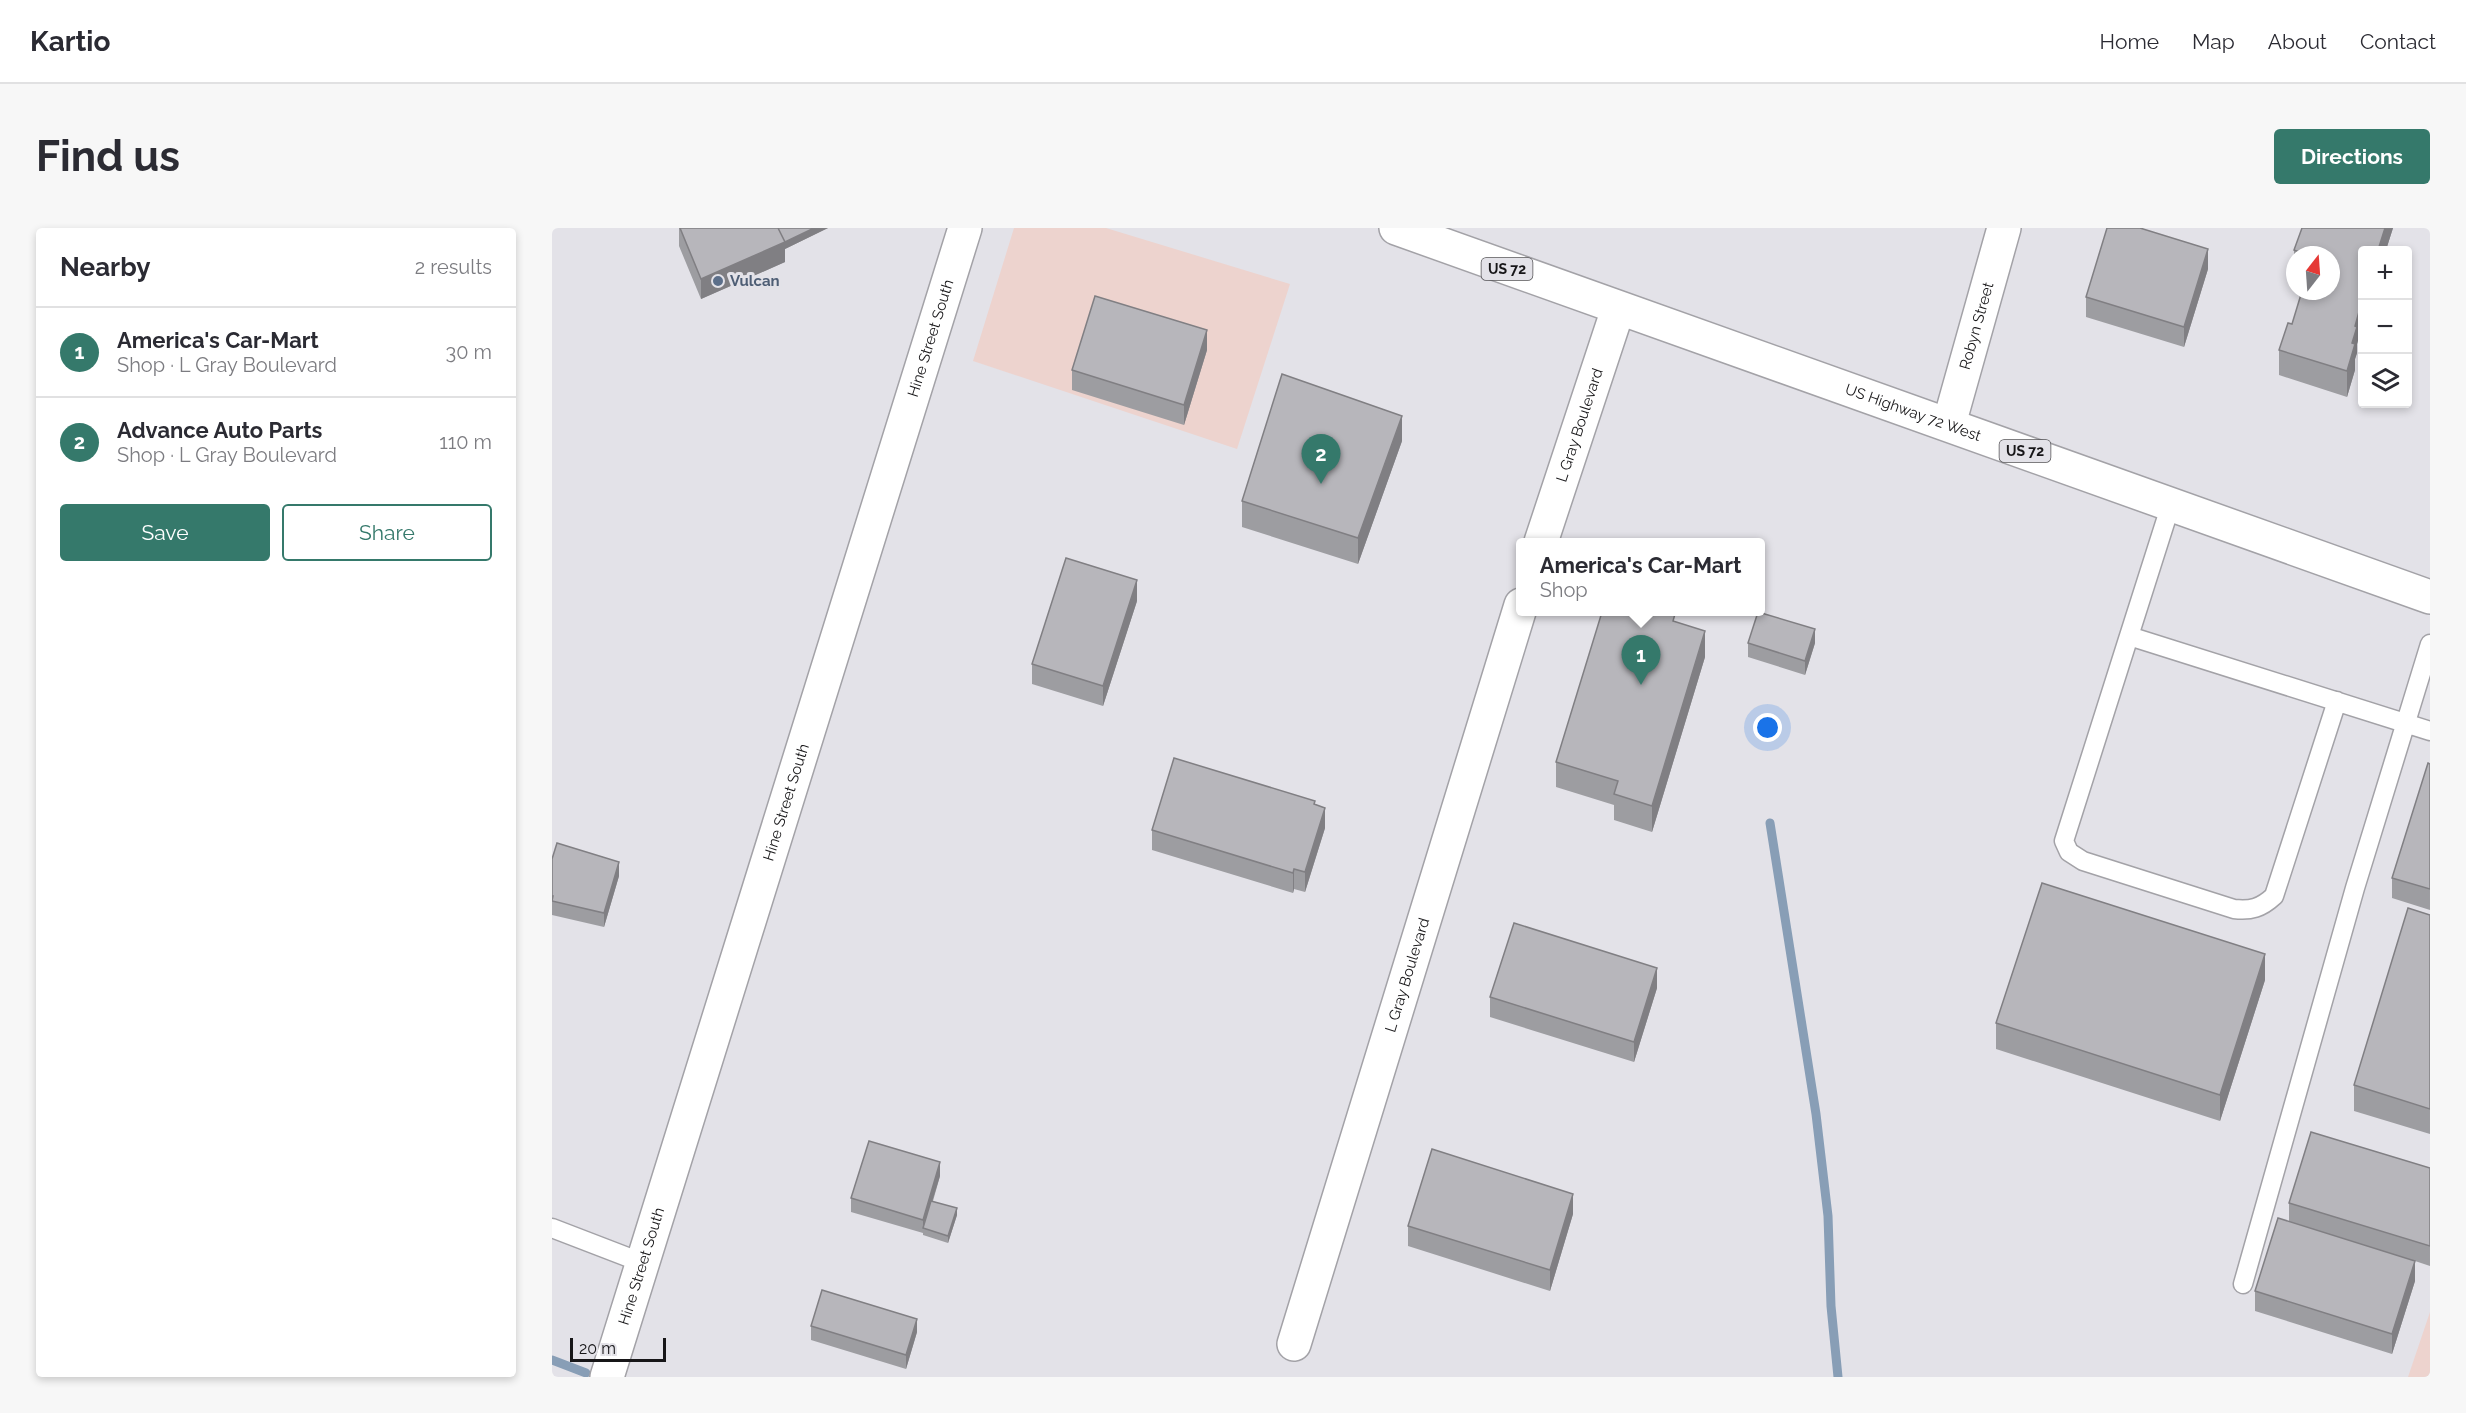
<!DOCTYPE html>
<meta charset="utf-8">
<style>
:root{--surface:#fff;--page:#f7f7f7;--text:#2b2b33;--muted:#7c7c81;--line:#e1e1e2;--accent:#35796b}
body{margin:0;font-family:Raleway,sans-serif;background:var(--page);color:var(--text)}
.controls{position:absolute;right:18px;top:18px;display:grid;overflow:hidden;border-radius:6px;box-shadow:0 3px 9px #0003}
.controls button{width:54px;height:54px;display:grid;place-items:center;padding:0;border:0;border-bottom:2px solid var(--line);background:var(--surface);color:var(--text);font:30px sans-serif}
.compass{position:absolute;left:1734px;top:18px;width:54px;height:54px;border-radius:50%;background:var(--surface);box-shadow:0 3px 9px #0003;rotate:17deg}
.scale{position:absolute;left:18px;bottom:15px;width:96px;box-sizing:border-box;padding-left:6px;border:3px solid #171618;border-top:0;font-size:16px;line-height:21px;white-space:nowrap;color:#171618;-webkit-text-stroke:4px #e3e2e8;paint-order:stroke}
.you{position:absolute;left:1216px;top:500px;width:21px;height:21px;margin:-15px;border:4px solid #fff;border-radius:50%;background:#1a73e8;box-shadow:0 0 0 9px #1a73e833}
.badge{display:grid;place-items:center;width:39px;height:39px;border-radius:50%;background:var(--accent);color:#fff;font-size:20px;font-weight:700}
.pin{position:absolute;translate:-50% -50px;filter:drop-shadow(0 2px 3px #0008)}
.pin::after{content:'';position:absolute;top:32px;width:21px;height:18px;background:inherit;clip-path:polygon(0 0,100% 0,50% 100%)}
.popup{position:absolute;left:964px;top:310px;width:249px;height:78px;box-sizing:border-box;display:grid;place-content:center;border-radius:6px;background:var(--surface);filter:drop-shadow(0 2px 4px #0005);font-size:20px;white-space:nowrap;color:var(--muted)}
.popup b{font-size:22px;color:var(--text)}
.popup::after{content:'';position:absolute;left:50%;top:100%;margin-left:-12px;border:12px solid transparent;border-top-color:var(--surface)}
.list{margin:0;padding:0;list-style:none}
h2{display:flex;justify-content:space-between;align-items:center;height:78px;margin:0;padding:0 24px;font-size:26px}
h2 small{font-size:20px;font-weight:400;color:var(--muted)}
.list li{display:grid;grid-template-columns:39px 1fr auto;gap:18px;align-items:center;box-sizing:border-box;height:90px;padding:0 24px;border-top:2px solid var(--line)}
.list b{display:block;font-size:22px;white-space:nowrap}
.list p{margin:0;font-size:20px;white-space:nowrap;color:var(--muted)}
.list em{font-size:20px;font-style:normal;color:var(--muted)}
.actions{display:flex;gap:12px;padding:18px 24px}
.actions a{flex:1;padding:14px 0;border:2px solid var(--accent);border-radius:6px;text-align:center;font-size:21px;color:var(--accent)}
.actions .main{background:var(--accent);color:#fff}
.icon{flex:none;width:33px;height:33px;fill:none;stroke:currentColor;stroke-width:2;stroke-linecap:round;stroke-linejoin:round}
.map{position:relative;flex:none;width:1878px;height:1149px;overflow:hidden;border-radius:6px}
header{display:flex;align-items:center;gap:36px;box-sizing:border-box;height:84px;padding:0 30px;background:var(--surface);border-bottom:2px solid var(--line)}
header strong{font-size:28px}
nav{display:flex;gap:33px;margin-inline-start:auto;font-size:21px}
.intro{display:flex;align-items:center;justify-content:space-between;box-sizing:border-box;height:144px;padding:0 36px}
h1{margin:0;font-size:42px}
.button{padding:15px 27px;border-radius:6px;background:var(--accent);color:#fff;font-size:21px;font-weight:700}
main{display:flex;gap:36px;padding:0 36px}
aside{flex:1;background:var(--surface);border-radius:6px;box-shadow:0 3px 9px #0003}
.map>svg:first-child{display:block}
</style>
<header>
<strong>Kartio</strong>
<nav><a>Home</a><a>Map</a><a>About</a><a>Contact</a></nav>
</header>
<div class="intro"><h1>Find us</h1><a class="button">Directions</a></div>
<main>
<aside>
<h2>Nearby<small>2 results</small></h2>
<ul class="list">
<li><span class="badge">1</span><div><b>America's Car-Mart</b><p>Shop · L Gray Boulevard</p></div><em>30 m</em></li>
<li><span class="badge">2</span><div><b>Advance Auto Parts</b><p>Shop · L Gray Boulevard</p></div><em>110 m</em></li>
</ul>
<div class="actions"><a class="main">Save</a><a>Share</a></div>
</aside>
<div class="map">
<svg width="1878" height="1149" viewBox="0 0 1878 1149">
<rect width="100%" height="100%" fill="#e3e2e8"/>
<path fill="#edd3ce" d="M462,0H554L738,56L685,221L421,133Z
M1878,1084V1149H1856Z"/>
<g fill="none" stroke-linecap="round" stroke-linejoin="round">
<path stroke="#889eb6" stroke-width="9" d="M1218,595L1264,886L1276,988L1279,1078L1286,1149
M0,1132L34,1145"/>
<defs>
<path id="service" d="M1619,276L1577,408L1878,503
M1577,408L1512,613L1517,624L1531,633L1682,681C1699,683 1709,680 1722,668L1785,473
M0,1000L91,1035
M1691,1056L1803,660L1878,416"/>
<g id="minor">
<path id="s1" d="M1397,196L1452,0"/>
<path id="s2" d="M989,314L1066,81"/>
<path id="s3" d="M742,1116L969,377"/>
</g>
<g id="tertiary">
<path id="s4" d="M55,1149L413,0"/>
</g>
<g id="trunk">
<path id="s5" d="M844,0L1878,369"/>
</g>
</defs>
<use href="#service" stroke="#a3a2a7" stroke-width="21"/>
<use href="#minor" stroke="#a3a2a7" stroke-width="36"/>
<use href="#tertiary" stroke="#a3a2a7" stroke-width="36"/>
<use href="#trunk" stroke="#a3a2a7" stroke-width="36"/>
<use href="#service" stroke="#fff" stroke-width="18"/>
<use href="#minor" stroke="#fff" stroke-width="33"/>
<use href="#tertiary" stroke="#fff" stroke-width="33"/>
<use href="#trunk" stroke="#fff" stroke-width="33"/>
</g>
<path fill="#9d9da1" d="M127,0H276L233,21V34L149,71L127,18Z
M1750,0H1841L1834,22H1810V98L1805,116V125L1803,131V142L1795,169L1727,147V122L1779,27H1743L1742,48V22Z
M1656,41L1632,119L1534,89V69Z
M655,122L632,197L520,162V142Z
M850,213L806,336L690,299V273Z
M585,373L551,478L480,456V436Z
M1123,394L1153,429L1100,604L1062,592V577L1004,559V534Z
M1196,415H1263L1253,447L1196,429Z
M1878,536V682L1840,670V650Z
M763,577L773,600L753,664L742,661L741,665L600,622V602Z
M0,631L67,648L52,699L0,687Z
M1878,687V906L1802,883V857Z
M1713,752L1668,893L1444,821V795Z
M1105,760L1082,834L938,789V769Z
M1878,940V1038L1863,1033V1053L1840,1126L1703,1083V1063L1737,993V975Z
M388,948L381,973L405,987L396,1015L371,1007V1004V1005L299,984V970Z
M1021,986L998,1063L856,1018V998Z
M259,1098L365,1104L354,1141L259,1112Z"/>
<path fill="#807f83" d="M262,0H276L233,21V34L149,71V51Z
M1833,0H1841L1834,22H1826Z
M1656,21V41L1632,119V99Z
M1810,73V98L1805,116V125L1803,131V142L1795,169V143L1803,98Z
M655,102V122L632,197V177Z
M850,188V213L806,336V310Z
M585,352V373L551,478V458Z
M1263,401V415L1253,447V433Z
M1153,403V429L1100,604V578Z
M773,580V600L753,664V644Z
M67,634V648L52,699V685Z
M742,641V661L741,665V645Z
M1713,726V752L1668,893V867Z
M1105,740V760L1082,834V814Z
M388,934V948L372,1000H371V1005V992Z
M1021,966V986L998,1063V1042Z
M405,980V987L396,1015V1008Z
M1863,1033V1053L1840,1126V1106Z
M365,1091V1104L354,1141V1127Z"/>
<path fill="#b7b6bb" stroke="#807f83" stroke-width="1.5" d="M128,0H226L233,14L149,51Z
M226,0H262L233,14Z
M1555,0H1588L1656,21L1632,99L1534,69Z
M1750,0H1833L1826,22H1810V73L1803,98L1805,99L1800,115L1803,116L1795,143L1727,122L1736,95L1740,96L1750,63H1779V27H1753V26L1742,22Z
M543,68L655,102L632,177L520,142Z
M730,146L850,188L806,310L690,273Z
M514,330L585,352L551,458L480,436Z
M1050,384H1116L1123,386L1121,393L1153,403L1100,578L1062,566L1066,553L1004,534Z
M1206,384L1263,401L1253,433L1196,415Z
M622,530L763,573L762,576L773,580L753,644L742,641L741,645L600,602Z
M1876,535L1878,536V661L1840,650Z
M5,615L67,634L52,685L0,673L1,668H0V631Z
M1490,655L1713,726L1668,867L1444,795Z
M1856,680L1878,687V881L1802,857Z
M962,695L1105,740L1082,814L938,769Z
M1759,904L1878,940V1018L1737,975Z
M317,913L388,934L371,992L299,970Z
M880,921L1021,966L998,1042L856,998Z
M379,973L405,980L396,1008L371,1000Z
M1726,990L1863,1033L1840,1106L1703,1063Z
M270,1062L365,1091L354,1127L259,1098Z"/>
<circle fill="#5c6f8a" stroke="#e3e2e8" stroke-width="2" cx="166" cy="53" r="6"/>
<g text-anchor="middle" stroke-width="6" stroke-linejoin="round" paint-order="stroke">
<g fill="#e3e2e8" stroke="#545356" stroke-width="1.5">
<rect x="929.5" y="30" width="51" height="22" rx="4.5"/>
<rect x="1447.5" y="212" width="51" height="22" rx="4.5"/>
</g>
<g font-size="14" font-weight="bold" fill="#171618">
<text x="955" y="46">US 72</text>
<text x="1473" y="228">US 72</text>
</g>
<g font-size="15" font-weight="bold" fill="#4e5e75" stroke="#e3e2e8" text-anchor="start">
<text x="178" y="58">Vulcan</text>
</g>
<g font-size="15" fill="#171618" stroke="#e3e2e8">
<text dy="5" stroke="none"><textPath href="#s1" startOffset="102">Robyn Street</textPath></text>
<text dy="5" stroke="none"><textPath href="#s4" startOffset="1088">Hine Street South</textPath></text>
<text dy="5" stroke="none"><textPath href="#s5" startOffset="549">US Highway 72 West</textPath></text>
<text dy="5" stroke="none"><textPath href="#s2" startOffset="123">L Gray Boulevard</textPath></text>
<text dy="5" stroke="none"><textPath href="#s4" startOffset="602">Hine Street South</textPath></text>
<text dy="5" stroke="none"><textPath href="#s3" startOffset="386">L Gray Boulevard</textPath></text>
<text dy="5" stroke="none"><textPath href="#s4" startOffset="116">Hine Street South</textPath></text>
</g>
</g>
</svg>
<div class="controls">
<button>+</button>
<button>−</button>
<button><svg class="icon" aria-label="layers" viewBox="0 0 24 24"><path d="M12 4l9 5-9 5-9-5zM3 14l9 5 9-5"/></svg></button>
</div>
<svg class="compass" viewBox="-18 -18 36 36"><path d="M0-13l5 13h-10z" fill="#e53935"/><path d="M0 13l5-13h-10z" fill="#7c7c81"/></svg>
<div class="scale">20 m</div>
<div class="you"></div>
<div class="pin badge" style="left:1089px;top:457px">1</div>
<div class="popup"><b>America's Car-Mart</b>Shop</div>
<div class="pin badge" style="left:769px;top:256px">2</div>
</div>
</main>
